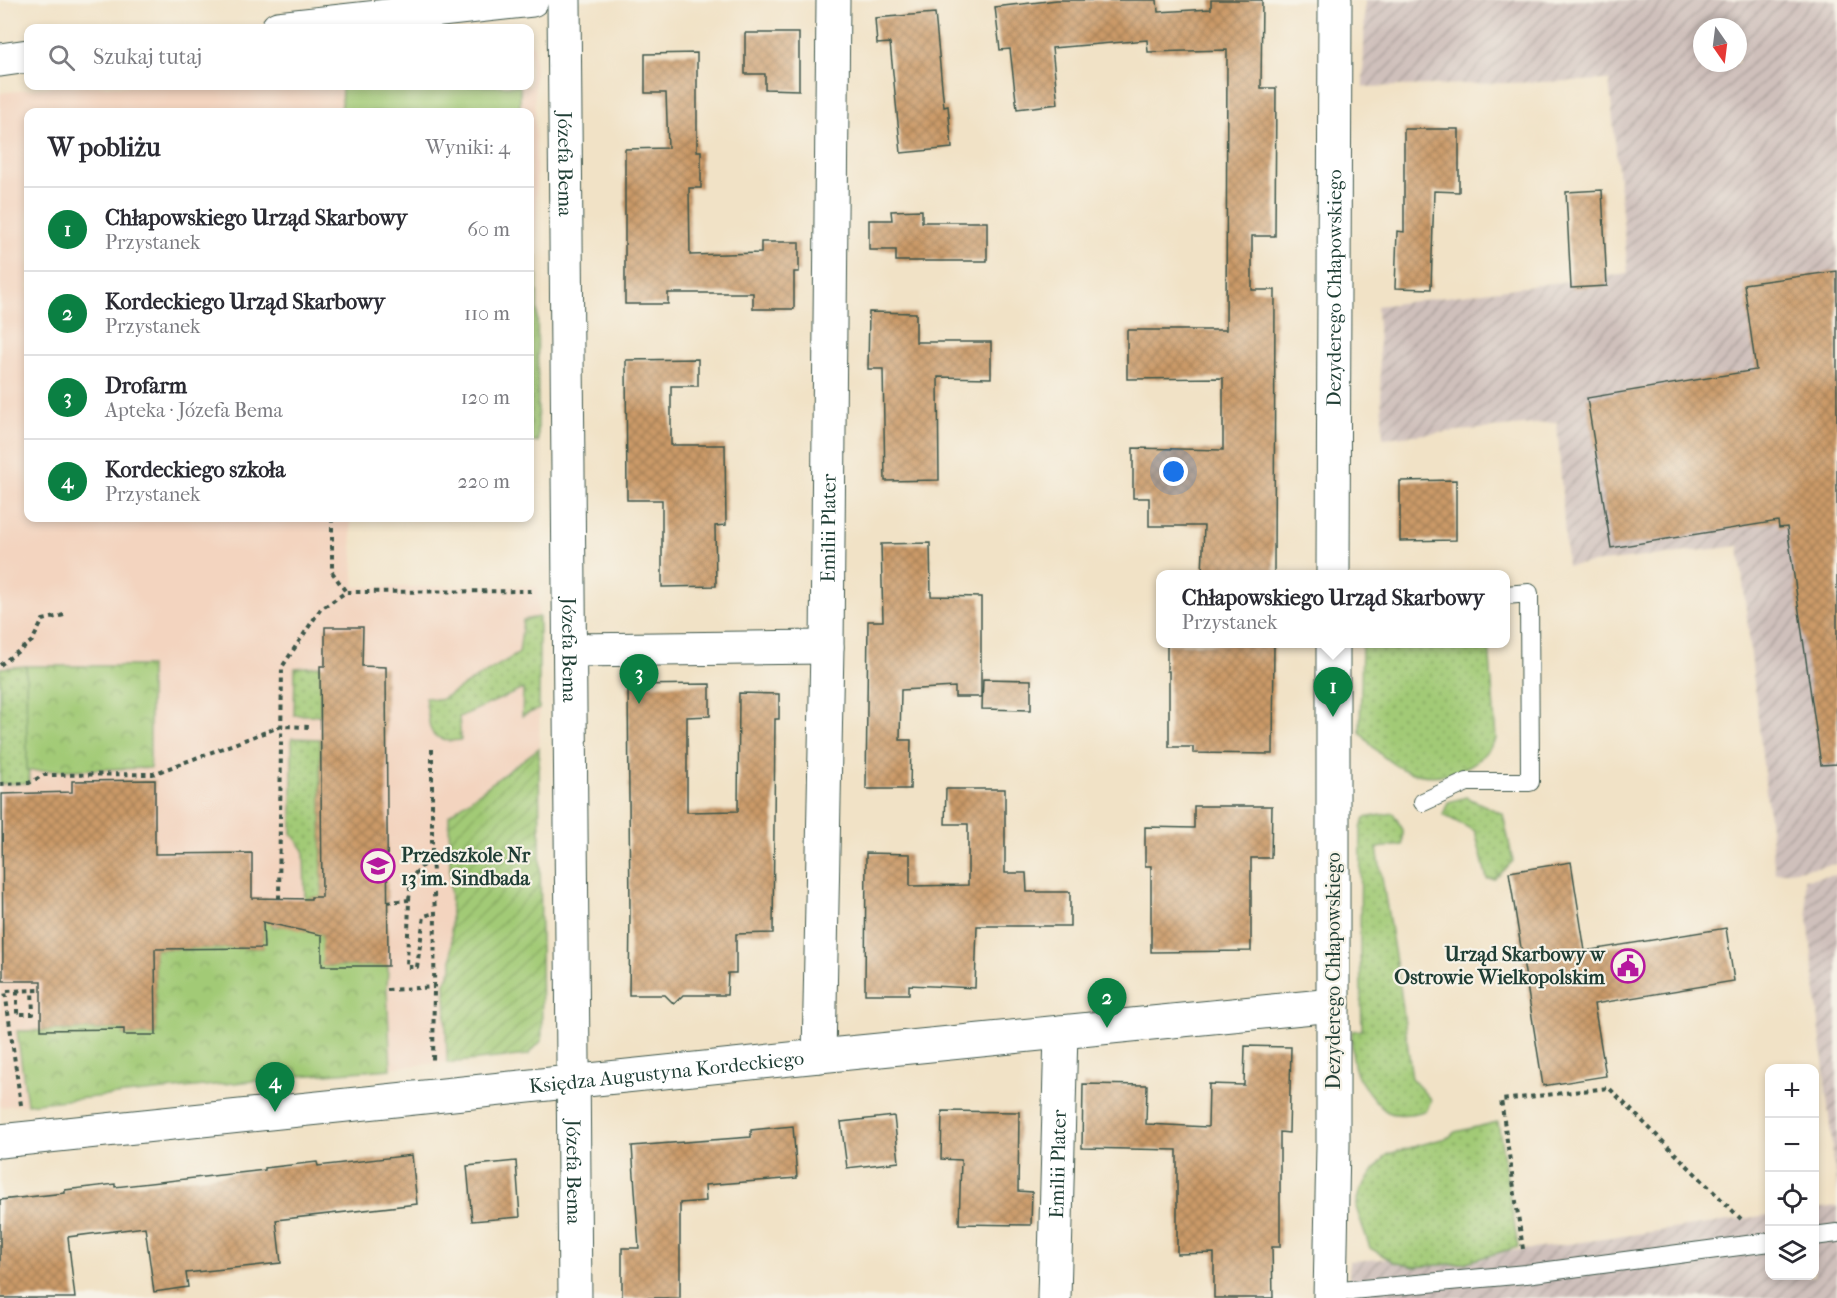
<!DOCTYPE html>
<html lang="pl">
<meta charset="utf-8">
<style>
:root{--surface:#fff;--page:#f7f7f7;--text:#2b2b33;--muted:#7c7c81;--line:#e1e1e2;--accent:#0b8043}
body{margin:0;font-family:"IM FELL French Canon",serif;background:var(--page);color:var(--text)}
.controls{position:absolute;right:18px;bottom:18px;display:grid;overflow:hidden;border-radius:12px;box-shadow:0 3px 9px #0003}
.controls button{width:54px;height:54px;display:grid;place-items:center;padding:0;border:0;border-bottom:2px solid var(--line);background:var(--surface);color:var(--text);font:30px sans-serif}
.compass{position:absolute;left:1693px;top:18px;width:54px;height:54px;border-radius:50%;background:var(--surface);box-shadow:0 3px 9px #0003;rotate:166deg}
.you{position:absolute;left:1174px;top:472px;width:21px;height:21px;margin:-15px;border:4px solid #fff;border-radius:50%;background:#1a73e8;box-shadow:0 0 0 9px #1a73e833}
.badge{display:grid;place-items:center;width:39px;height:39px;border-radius:50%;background:var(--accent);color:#fff;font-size:20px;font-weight:700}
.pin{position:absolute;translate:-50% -50px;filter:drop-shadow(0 2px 3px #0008)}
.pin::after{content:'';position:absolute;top:32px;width:21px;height:18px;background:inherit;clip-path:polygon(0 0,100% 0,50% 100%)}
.popup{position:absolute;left:1156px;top:570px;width:354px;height:78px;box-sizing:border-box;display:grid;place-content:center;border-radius:12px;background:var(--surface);filter:drop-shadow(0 2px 4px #0005);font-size:20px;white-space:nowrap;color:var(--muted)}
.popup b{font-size:22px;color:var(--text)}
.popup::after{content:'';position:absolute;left:50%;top:100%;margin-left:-12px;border:12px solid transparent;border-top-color:var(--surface)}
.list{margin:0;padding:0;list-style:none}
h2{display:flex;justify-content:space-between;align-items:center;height:78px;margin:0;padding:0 24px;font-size:26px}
h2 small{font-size:20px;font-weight:400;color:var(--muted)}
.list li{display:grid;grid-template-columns:39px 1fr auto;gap:18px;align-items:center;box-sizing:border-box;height:84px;padding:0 24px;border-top:2px solid var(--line)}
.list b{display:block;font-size:22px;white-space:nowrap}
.list p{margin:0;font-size:20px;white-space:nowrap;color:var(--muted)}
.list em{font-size:20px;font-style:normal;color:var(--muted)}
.icon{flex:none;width:33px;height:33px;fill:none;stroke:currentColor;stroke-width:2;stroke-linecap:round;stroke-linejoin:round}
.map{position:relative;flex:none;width:1837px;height:1298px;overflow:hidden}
.search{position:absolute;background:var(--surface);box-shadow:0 3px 9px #0003;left:24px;top:24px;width:510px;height:66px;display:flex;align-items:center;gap:15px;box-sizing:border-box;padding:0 21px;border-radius:12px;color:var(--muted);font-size:22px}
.panel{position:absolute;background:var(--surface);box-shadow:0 3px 9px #0003;left:24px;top:108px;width:510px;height:414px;border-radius:12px}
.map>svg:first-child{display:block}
</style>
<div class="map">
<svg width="1837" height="1298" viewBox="0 0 1837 1298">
<defs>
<pattern id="industrial-furrows" width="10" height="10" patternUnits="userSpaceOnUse" patternTransform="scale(1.5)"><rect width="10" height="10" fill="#cfc0bb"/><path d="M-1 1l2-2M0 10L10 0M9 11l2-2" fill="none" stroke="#a79d99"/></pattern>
<pattern id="grass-dots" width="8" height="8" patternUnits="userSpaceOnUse" patternTransform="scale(1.5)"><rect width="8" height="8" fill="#a2ca76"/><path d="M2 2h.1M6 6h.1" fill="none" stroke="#83a562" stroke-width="1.8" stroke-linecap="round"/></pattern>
<pattern id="park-crowns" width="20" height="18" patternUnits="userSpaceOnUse" patternTransform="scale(1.5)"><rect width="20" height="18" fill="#a2ca76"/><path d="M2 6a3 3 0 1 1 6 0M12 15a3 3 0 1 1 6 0" fill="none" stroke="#83a562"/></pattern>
<pattern id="garden-furrows" width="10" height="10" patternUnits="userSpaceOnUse" patternTransform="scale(1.5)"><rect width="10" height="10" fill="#a2ca76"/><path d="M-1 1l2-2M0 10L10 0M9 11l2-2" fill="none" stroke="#83a562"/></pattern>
<pattern id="building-cross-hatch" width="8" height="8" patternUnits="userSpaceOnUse" patternTransform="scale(1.5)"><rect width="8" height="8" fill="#cb9a68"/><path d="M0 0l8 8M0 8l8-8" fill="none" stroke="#a47f56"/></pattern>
</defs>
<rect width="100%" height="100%" fill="#f7f3e8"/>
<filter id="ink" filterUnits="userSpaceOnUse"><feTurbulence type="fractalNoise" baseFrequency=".0167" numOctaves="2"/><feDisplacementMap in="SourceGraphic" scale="12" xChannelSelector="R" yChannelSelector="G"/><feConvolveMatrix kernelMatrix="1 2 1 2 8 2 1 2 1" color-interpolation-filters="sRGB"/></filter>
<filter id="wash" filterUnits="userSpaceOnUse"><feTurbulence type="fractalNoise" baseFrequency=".008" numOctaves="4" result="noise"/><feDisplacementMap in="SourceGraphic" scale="24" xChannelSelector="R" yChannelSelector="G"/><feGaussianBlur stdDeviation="1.35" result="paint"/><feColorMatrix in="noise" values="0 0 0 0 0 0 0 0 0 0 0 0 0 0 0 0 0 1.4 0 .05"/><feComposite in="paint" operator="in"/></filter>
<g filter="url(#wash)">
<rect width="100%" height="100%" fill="#f1e2c6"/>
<path fill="#f3d4bf" d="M530,42L534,47L537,256H530V112H28V518H350L355,587H538L542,1040L528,1055L298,1076L296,1069L273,1071L274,1079L0,1107V93L62,86H530Z"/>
<path fill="url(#industrial-furrows)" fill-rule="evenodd" d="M1365,0H1837V864L1775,873L1739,546L1567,566L1557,422L1383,438L1377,306L1628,273L1609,80L1363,87ZM1702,27H1738V63H1702Z
M1837,875V1194L1804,879Z
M1837,1206V1298H1349V1261L1533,1249L1769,1215L1770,1276H1814L1815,1209Z"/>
<path fill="url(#grass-dots)" stroke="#608455" stroke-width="1.5" d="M530,256H537L538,442H530Z
M539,617V709L522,716L523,689L459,717L461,740L449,741L434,736L430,728L425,697L440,700L519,653L523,620Z
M1362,644H1489L1496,739C1477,771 1438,785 1402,769C1386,761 1371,746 1360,732Z
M26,666L29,783L0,784V668Z
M320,666V715H294L295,668Z
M292,738L320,739L322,897H311V899H305L304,850L292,834Z
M1466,797L1503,814L1513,861L1495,879H1487L1475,831L1443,815L1448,802Z
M1393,813L1403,830V845L1377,848L1400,986L1412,1079L1431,1100L1427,1110C1417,1114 1396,1117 1386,1111C1378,1106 1360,1082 1357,1074C1351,1061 1352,1044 1352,1031L1362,1030L1360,948L1361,829L1364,818Z
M1498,1122L1518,1247L1463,1263L1414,1267L1394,1262L1370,1248L1356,1207L1361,1189L1374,1170L1387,1155L1395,1152L1449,1137L1455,1132Z"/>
<path fill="url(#park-crowns)" stroke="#608455" stroke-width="1.5" d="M26,666H150V768L27,771Z
M263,919L271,920L273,927L322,922L323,966H388L387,990L391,1069L298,1076L296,1069L273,1071L274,1079L27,1104L17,1031L124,1029V1035H156L155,949L263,948Z"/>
<path fill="url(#garden-furrows)" stroke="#608455" stroke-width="1.5" d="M539,748L542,1040L528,1055L447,1063L445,983L452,968L449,815Z"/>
<path fill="#a2ca76" stroke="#608455" stroke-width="1.5" d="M342,86H520V112H341Z"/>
<g id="blocks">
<path fill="url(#building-cross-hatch)" d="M1057,0H1157L1158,12L1211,9V0H1262L1261,88H1276L1275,236H1252V290H1275L1274,574H1202L1204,526H1149V498H1133V448L1223,450V378L1127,379V330H1226L1227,50L1148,52L1147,40L1052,48L1058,104L1017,109L1010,49L1000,50L995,7Z
M935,13L944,107L948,106L952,148L901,153L890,43L877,44L875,18Z
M745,33H799V90L765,89V74H745Z
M697,53V151H701V188H689L690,255L761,253V242H799V272H794V309H753V293H668V304H625V149L668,148L666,93H645V54Z
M1404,129H1459V192L1434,191L1431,289L1395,288L1397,231L1404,232Z
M1602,190L1607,286L1571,288L1566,192Z
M922,210V222H987V261H896V250H869V220H892L891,211Z
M1837,271V764L1821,765L1787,527L1779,528L1778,521L1611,548L1587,398L1756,370L1744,284Z
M869,312L916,313V342H991V378L938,377L939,480L885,481L883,369H868Z
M698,359V386H671V445H725L726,525L715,526L716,586L662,587V500H627L626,360Z
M1456,480V540L1400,541V481Z
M930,543L931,596L981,597V697H955V687L901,690L900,740H911L910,789H866L868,621H883L881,544Z
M325,627H363L362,666L386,667L388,966H322V935L263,922L264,948L155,949L156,1035H124V1029L41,1030V981H3L2,794L72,792V781L155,780V854L252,853V898L311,899V897H322L320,666H325Z
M1167,644H1274L1273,754L1193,753V747H1169V671H1167Z
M983,679L1031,680V710L982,709Z
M710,684V716L687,717V812L738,811L739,693L779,694V719H775L773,933L736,934V973H728L727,995H683L674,1004L665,995H629L630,913L628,685Z
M946,789H1005V873H1026L1027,892H1070V926H977L975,988L909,985V994H865L866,853L910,854V886L968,885V824H945Z
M1194,806H1272L1271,858H1251V951L1151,952V866H1145V827L1194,828Z
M1571,862L1585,951L1726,928L1734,981L1594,1004L1606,1076L1543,1086L1509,872Z
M1245,1046L1291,1047L1289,1133L1280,1132V1247H1272L1273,1298H1214V1253L1177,1254V1150L1082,1148L1083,1084L1147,1085L1146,1124L1208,1127L1209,1084L1244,1085Z
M942,1111L1019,1112L1018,1191L1032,1192L1031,1225L959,1224L961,1160L941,1159Z
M894,1116L899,1162L847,1168L841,1122Z
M793,1126L797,1178L705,1185L706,1201L680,1203V1298H622V1248H639L632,1146L751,1137V1130Z
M412,1155L417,1204L276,1220L281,1263L186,1273L188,1287L154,1292L145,1227L68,1237L75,1298H0V1200L65,1193V1190L115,1184V1187L265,1170V1168L317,1162L318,1166Z
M516,1161L520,1217L472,1221L467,1166Z"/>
</g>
</g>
<g filter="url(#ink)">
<use href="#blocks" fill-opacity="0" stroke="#3e564a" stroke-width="1.5"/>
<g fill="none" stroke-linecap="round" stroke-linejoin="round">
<defs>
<path id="service" d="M1423,802L1467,782H1530L1529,593L1506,595
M1814,1236L1837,1233
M1330,1292L1526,1274L1770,1242"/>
<g id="minor">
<path id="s1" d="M564,0L575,1298"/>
<path d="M278,28L532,0"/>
<path d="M0,60L28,56"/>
<path d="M570,650L827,647"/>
<path id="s2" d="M819,1056L827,647L833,0"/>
<path id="s3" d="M0,1141L819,1056L1333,1005"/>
<path id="s4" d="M1054,1298L1061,1032"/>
</g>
<g id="tertiary">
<path id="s5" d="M1333,574L1335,0"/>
<path d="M1330,1298L1333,1145V644"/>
</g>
</defs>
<use href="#service" stroke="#3e564a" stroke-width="20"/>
<use href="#minor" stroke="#3e564a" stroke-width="35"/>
<use href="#tertiary" stroke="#3e564a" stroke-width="35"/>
<path stroke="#3e564a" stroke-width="4" stroke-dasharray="4.5 4.5" stroke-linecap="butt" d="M332,518V572L346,592
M0,665L32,641L43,620L64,615
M432,749V854L435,913L433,1062
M0,784L29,783L44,775L153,774L282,726L309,727
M279,899L282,667L320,610L346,592L535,591
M409,900L411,878L432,855
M387,902L409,900L407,967H417L424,916L435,913
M387,990L434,987
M17,991V1014H33L32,990
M21,1105L5,991L41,990
M1523,1249L1501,1100L1609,1088L1741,1219"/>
<use href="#service" stroke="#fff" stroke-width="18"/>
<use href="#minor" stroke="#fff" stroke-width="33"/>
<use href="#tertiary" stroke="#fff" stroke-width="33"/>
</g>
</g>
<defs>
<symbol id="school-ring" viewBox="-11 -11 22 22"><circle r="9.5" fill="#f7f3e8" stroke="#b5179e" stroke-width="1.5"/><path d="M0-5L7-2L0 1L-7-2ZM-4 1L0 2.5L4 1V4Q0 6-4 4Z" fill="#b5179e"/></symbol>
<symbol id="civic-ring" viewBox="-11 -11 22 22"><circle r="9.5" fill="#f7f3e8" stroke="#b5179e" stroke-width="1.5"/><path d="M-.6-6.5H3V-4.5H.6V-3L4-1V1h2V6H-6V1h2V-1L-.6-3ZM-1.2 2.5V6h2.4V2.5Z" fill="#b5179e"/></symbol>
</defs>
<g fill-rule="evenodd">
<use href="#school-ring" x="359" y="847" width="38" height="38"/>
<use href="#civic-ring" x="1609" y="947" width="38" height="38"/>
</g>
<g text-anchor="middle" stroke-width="4.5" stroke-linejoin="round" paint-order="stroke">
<g font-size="20" fill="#1f3d34" stroke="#f7f3e8">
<text dy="7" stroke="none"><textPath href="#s1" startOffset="164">Józefa Bema</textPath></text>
<text dy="7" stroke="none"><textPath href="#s5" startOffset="286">Dezyderego Chłapowskiego</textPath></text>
<text dy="7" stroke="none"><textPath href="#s2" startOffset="528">Emilii Plater</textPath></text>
<text dy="7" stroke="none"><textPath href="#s1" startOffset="650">Józefa Bema</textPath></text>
<text transform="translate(1333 971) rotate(-90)" y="7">Dezyderego Chłapowskiego</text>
<text dy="7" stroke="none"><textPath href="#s3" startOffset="670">Księdza Augustyna Kordeckiego</textPath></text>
<text dy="7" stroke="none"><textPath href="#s4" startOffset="134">Emilii Plater</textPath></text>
<text dy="7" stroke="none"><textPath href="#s1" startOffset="1172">Józefa Bema</textPath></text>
</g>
<g font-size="20" font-weight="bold" fill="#1f3d34" stroke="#f7f3e8" text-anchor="start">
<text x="401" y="862">Przedszkole Nr<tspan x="401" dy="23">13 im. Sindbada</tspan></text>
<text x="1605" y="961" text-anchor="end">Urząd Skarbowy w<tspan x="1605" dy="23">Ostrowie Wielkopolskim</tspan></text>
</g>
</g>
</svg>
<div class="controls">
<button>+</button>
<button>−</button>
<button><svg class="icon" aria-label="locate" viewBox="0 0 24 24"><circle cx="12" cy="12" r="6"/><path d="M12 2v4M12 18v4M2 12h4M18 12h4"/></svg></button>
<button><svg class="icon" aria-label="layers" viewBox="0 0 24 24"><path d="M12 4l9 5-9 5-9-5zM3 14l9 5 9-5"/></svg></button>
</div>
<svg class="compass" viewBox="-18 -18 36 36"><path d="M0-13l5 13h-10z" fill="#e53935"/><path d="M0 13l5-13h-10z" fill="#7c7c81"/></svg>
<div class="you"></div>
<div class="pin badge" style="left:1333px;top:717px">1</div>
<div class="popup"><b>Chłapowskiego Urząd Skarbowy</b>Przystanek</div>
<div class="pin badge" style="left:1107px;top:1028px">2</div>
<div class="pin badge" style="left:639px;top:704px">3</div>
<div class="pin badge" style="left:275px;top:1112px">4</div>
<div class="search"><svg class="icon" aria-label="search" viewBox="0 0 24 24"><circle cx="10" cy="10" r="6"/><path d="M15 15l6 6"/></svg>Szukaj tutaj</div>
<section class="panel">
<h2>W pobliżu<small>Wyniki: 4</small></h2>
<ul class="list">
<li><span class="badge">1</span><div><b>Chłapowskiego Urząd Skarbowy</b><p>Przystanek</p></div><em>60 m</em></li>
<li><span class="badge">2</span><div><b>Kordeckiego Urząd Skarbowy</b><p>Przystanek</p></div><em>110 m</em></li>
<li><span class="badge">3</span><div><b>Drofarm</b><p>Apteka · Józefa Bema</p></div><em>120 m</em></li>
<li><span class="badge">4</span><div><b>Kordeckiego szkoła</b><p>Przystanek</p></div><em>220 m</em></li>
</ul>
</section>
</div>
